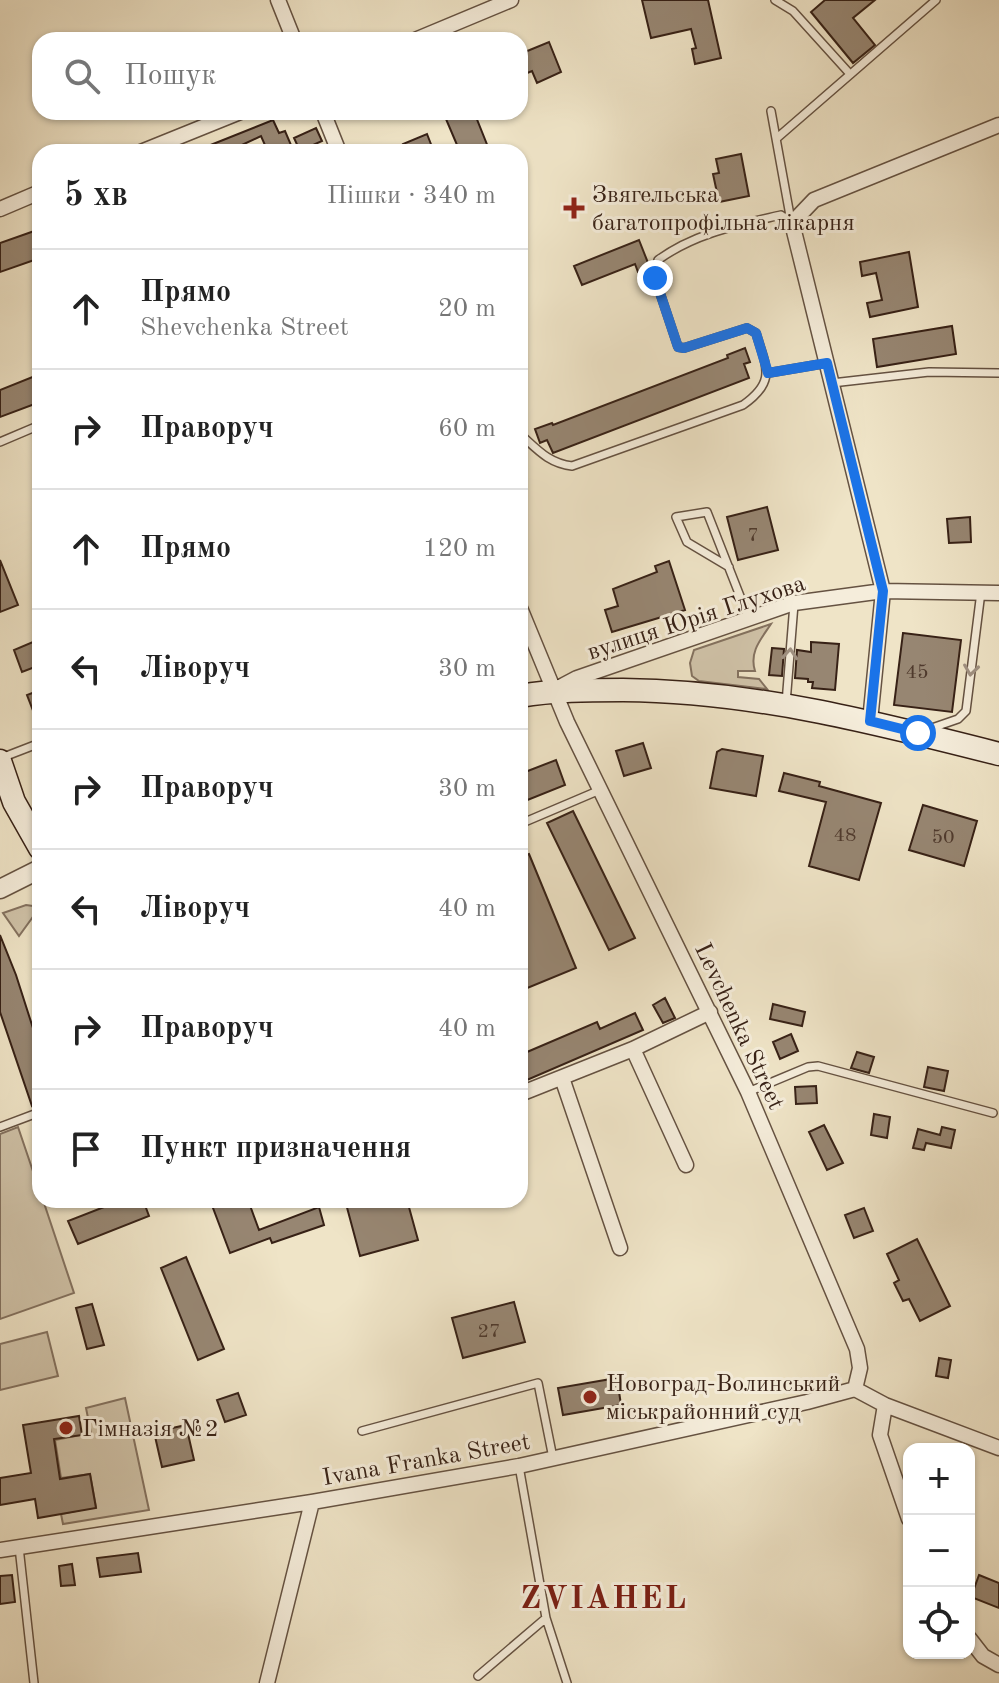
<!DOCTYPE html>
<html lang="uk">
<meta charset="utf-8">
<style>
:root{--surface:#fff;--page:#f2f2f2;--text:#222;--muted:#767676;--line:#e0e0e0}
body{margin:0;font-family:"Old Standard TT",serif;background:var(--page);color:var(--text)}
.controls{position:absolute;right:24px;bottom:24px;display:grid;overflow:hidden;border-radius:16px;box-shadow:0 2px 6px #0004}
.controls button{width:72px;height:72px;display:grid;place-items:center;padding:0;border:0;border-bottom:2px solid var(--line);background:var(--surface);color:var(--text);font:40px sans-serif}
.stop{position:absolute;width:24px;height:24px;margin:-18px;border:6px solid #1a73e8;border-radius:50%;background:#fff}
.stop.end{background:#1a73e8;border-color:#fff;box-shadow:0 2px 8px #0008}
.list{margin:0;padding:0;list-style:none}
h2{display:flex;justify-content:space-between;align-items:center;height:104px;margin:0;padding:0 32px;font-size:34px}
h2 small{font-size:26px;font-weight:400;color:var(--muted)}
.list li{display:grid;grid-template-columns:52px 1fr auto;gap:24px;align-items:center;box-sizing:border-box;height:120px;padding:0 32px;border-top:2px solid var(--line)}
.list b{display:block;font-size:30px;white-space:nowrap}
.list p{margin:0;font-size:26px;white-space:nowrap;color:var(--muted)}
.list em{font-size:26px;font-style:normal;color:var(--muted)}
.icon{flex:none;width:44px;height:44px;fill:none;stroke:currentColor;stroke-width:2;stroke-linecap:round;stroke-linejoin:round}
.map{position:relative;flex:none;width:999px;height:1683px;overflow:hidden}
.search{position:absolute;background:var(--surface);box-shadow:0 2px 6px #0004;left:32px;top:32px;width:496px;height:88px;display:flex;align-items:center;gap:20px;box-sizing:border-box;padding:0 28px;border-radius:24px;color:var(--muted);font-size:30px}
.panel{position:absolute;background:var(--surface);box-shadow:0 2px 6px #0004;left:32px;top:144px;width:496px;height:1064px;border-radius:24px}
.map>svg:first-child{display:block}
</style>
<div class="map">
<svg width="999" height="1683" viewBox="0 0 999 1683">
<rect width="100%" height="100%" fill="#efe4c7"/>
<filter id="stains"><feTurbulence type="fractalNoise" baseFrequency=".0025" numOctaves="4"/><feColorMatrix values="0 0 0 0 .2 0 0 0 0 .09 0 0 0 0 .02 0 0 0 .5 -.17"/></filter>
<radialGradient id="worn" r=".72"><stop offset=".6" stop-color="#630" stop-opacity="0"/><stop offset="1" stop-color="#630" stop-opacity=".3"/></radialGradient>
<path fill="#d0c3a9" stroke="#847260" stroke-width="2" d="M771,624C761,639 749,652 755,671H738V677L759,679L767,689L699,681L692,676L690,663L694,650Z
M26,905L40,907L19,936L3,913Z
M18,1127L40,1192V1200H43L74,1293L0,1319V1134Z
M47,1332L58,1376L0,1390V1344Z
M125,1398L149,1510L63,1524L61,1514L96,1507L90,1474L61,1478L55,1440L91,1433L86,1408Z"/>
<path fill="#978672" stroke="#372116" stroke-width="2" d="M642,0H708L721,58L695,64L692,49L696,48L691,29L651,38Z
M825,0H875L853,18L875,45L853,63L811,12Z
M549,42L561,72L537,83L532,71L520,76V54Z
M443,112H474L490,152H460Z
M273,120L279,133L285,131L291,145L268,152L261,136L227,152H193Z
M316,128L322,141L300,151L294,138Z
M427,134L434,152H406L403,144Z
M741,154L749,196L719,202L713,174L719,173L716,159Z
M40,229V258L0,272V243Z
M639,240L650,268L638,272L635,264L582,285L574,266Z
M909,252L918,307L870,317L867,303L882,300L876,273L862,276L860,262Z
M952,326L956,354L877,367L873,339Z
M745,348L750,362L744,364L749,378L553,453L547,440L540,443L535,429L552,423L553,425L728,358L727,355Z
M40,374V402L0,417V390Z
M767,507L778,550L738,560L727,517Z
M970,517L971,542L949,543L947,519Z
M0,560L18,605L0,612Z
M669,561L685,610L612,632L605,610L618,606L613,589L657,572L655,566Z
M903,633L961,640L952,712L894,705Z
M40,639V665L22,672L14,650Z
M811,642L839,644L835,690L812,688L813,682H808V679L795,678L797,650L811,652Z
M772,648L784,649L782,676L769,675Z
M40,690V726H39L27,695Z
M643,743L651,768L624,776L616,751Z
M722,749L763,756L756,796L710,788L717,752Z
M556,760L565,785L520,803V774Z
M784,773L820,782L819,786L881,803L859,880L809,866L826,802L779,791Z
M923,805L977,821L964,866L909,850Z
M573,811L635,938L609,950L547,823Z
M529,854L576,968L520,991V857Z
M0,935L16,975L40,1050V1102L32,1106L0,1012Z
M665,998L675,1018L663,1023L653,1005Z
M773,1004L805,1012L802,1026L770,1019Z
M635,1013L643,1030L520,1083V1055L597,1022L600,1029Z
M791,1034L798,1051L780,1059L773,1042Z
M857,1052L874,1057L869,1073L851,1068Z
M928,1067L948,1071L944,1091L924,1087Z
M816,1086L817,1103L796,1104L795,1087Z
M874,1114L890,1117L887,1138L871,1135Z
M824,1125L843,1163L827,1170L809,1132Z
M942,1127L955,1130L951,1148L926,1143L924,1150L913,1148L918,1129L940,1135Z
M122,1200H143L149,1216L78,1244L68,1221Z
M210,1200H248L259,1230L319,1207L324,1225L272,1243L270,1238L230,1253Z
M345,1200H407L418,1240L360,1256Z
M864,1208L873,1231L854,1238L845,1215Z
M917,1239L950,1306L920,1321L909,1299L903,1301L894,1283L899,1280L887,1254Z
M186,1257L224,1349L198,1360L161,1268Z
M514,1302L525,1342L463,1358L452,1318Z
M92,1304L104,1345L87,1349L76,1308Z
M939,1358L951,1360L948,1378L936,1376Z
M617,1378L621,1405L563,1415L558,1388Z
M238,1393L246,1415L225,1422L217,1400Z
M79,1416L82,1435L54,1439L60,1479L90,1474L96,1508L38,1518L35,1499L0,1505V1478L31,1473L23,1425Z
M186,1425L194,1460L162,1467L154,1432Z
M138,1553L141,1572L100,1577L97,1558Z
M72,1564L75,1585L61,1586L59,1566Z
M12,1575L15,1602L0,1604V1576Z
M979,1575L999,1583V1608L971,1597Z"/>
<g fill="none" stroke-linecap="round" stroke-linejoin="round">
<defs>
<path id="service" d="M775,0L793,11L850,74
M771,111L791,221
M777,138L936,0
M768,373L827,363
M832,383L929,372L999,373
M520,434C537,449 548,463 572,466L743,405C777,381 766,367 756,333L747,328L684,348L678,347L655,278L658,260C695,233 738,225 781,215L792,223
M0,442L40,425
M729,567L687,542L676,517L707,512L749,619
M786,703L794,604
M929,729L958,719L966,711L981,592
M1,758L40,743
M520,824L600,790
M748,1092L808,1067L818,1066L993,1113
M0,1127L40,1112
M362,1431L538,1383L553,1458
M19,1547L34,1683
M546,1618L567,1683
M478,1676L546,1618L519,1466"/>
<path id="minor" d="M278,0L294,40
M415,40L511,0
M323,112L339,152
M141,152L240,112
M0,209L40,192
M520,608L567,722L748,1092L857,1349L860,1368L855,1389
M560,687L577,678L794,603L883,591L999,593
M870,721L883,591L792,223L814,200L999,125
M633,1049L686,1165
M562,1078L620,1248
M520,1094L633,1049L710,1012
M855,1389L885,1405L999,1448
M885,1405L880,1435L909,1519
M0,1550L312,1502L519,1466L807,1402L855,1389
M969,1638L983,1656L999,1665
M267,1683L312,1502"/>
<path id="tertiary" d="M0,889L40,869"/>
<path id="secondary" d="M520,696C554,690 588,690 623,690C752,691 874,722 999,754
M0,761L14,802L40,848"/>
</defs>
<use href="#service" stroke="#655242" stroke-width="10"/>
<use href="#minor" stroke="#655242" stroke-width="17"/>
<use href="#tertiary" stroke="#655242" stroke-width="21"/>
<use href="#secondary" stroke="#372116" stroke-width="25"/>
<use href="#service" stroke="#f5eddb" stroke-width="7"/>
<use href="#minor" stroke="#f5eddb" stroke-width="14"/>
<use href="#tertiary" stroke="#f5eddb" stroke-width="18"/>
<use href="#secondary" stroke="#f5eddb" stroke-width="22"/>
</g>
<defs><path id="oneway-chevron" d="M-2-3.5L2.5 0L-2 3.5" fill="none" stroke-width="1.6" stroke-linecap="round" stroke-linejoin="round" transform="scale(2)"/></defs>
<g stroke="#a09182">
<use href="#oneway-chevron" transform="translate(790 654) rotate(-85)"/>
<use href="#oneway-chevron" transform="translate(971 670) rotate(98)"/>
</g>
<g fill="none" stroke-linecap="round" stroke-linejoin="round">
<path stroke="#1a73e8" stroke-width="10" d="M655,278L678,347L684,348L747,328L756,333L768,373L827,363L883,591L870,721L918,733"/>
</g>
<g fill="#8f2418" stroke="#f5eddb" stroke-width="3">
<path d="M570 196h8v8h8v8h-8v8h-8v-8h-8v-8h8z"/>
<circle cx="590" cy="1397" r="8"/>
<circle cx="66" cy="1428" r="8"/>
</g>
<g text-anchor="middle" stroke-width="6" stroke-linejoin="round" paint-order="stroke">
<g font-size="20" fill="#4f3a2d">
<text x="753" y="541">7</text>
<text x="917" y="678">45</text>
<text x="845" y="841">48</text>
<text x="943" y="843">50</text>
<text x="489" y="1337">27</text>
</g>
<g font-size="24" fill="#372116" stroke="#f5eddb" text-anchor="start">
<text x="592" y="202">Звягельська<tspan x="592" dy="28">багатопрофільна лікарня</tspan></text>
<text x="606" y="1391">Новоград-Волинський<tspan x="606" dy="28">міськрайонний суд</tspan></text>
<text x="82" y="1436">Гімназія №2</text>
</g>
<g font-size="24" fill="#372116" stroke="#f5eddb">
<text transform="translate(696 617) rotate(-18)" y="8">вулиця Юрія Глухова</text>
<text transform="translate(740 1026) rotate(65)" y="8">Levchenka Street</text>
<text transform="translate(426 1459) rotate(-10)" y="8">Ivana Franka Street</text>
</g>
<g font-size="32" font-weight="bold" letter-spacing="2" fill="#7a1f14" stroke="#f5eddb">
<text x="604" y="1608">ZVIAHEL</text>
</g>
</g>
<rect width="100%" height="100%" filter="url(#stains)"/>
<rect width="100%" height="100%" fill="url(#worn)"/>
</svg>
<div class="controls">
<button>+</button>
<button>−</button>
<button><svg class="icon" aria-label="locate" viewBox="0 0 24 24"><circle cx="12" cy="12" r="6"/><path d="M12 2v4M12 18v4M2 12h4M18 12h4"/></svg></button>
</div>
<div class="stop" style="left:918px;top:733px"></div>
<div class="stop end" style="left:655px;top:278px"></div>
<div class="search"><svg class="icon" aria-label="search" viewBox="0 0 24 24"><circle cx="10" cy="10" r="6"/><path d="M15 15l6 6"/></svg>Пошук</div>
<section class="panel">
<h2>5 хв<small>Пішки · 340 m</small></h2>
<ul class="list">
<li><svg class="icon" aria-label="ahead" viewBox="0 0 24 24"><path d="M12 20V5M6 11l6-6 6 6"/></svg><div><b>Прямо</b><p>Shevchenka Street</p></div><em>20 m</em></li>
<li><svg class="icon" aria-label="right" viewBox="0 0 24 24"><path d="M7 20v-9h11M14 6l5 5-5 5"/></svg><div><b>Праворуч</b></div><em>60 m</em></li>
<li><svg class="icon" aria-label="ahead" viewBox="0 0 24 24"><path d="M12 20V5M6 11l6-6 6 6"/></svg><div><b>Прямо</b></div><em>120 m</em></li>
<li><svg class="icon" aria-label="left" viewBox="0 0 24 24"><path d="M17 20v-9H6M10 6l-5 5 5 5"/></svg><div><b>Ліворуч</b></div><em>30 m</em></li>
<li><svg class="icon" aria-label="right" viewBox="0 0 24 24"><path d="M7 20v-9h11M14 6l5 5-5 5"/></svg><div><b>Праворуч</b></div><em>30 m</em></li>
<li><svg class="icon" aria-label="left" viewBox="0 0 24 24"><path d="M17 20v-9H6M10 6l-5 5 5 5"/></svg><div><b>Ліворуч</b></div><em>40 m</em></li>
<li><svg class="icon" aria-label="right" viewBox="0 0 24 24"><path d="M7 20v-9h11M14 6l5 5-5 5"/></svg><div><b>Праворуч</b></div><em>40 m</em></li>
<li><svg class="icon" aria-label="arrive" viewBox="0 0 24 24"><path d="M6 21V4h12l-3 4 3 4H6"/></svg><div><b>Пункт призначення</b></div></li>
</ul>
</section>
</div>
